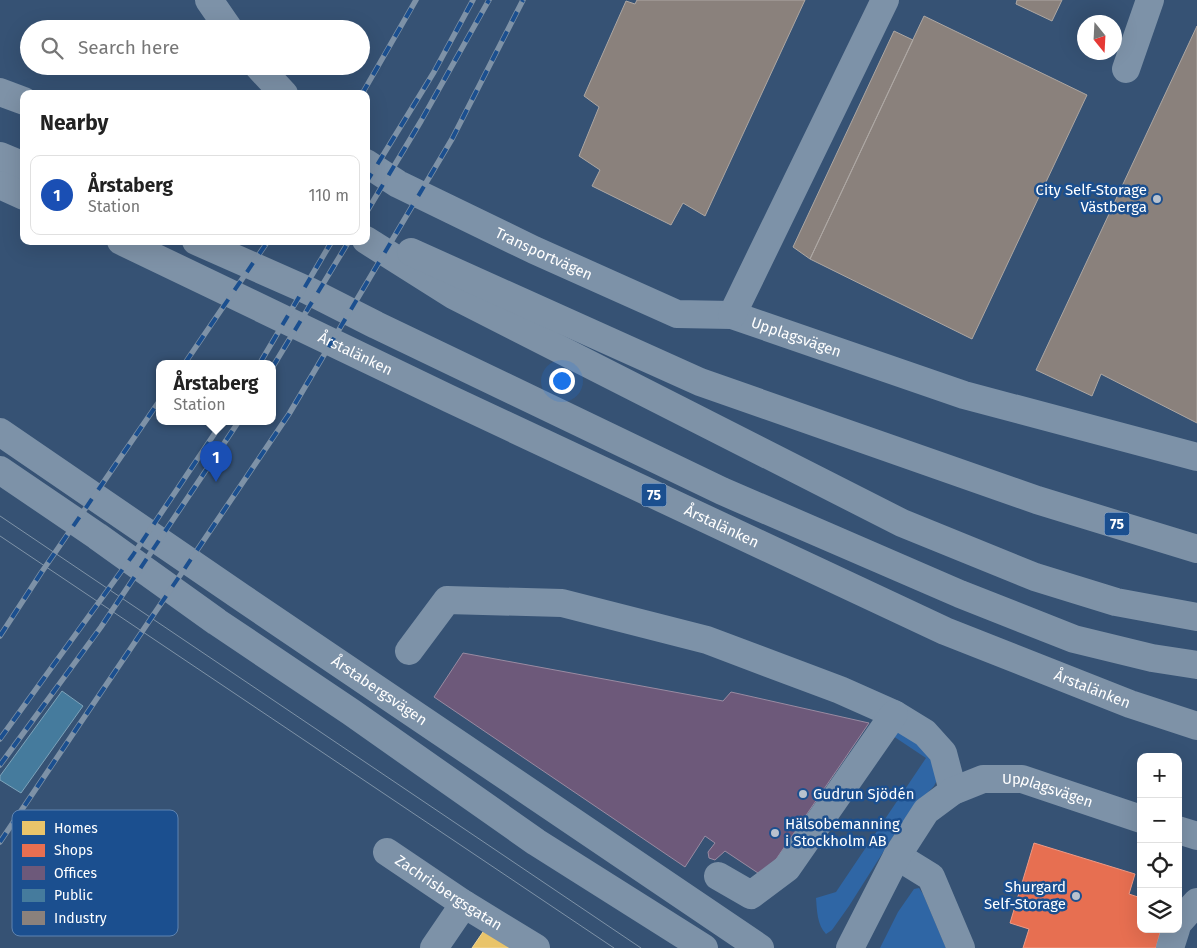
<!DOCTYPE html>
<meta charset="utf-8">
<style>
:root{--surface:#fff;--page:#f6f6f6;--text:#222;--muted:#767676;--line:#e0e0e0;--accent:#666a6f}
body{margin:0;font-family:"Fira Sans",sans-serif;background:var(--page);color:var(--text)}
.controls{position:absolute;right:15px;bottom:15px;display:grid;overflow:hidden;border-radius:10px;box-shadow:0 5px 20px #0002}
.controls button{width:45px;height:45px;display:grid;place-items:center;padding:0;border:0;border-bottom:1px solid var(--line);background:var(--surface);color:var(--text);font:25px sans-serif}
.compass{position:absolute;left:1077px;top:15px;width:45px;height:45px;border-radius:50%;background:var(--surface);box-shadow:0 5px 20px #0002;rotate:162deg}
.you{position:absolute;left:561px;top:380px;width:18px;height:18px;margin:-12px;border:4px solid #fff;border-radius:50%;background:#1a73e8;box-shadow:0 0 0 8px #1a73e833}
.badge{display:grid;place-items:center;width:32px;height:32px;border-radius:50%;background:var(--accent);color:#fff;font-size:16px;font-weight:700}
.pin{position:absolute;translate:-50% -41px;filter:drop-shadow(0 1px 2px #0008)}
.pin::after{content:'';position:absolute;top:26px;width:18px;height:15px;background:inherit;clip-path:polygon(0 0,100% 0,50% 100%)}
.popup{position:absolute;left:156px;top:360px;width:120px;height:65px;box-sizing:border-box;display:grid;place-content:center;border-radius:10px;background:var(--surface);filter:drop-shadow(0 1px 4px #0005);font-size:16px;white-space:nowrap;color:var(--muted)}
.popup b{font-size:19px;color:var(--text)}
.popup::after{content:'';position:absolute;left:50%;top:100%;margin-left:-10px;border:10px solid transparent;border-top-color:var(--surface)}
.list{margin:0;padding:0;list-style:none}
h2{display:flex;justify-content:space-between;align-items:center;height:65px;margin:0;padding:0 20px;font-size:21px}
h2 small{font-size:16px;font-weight:400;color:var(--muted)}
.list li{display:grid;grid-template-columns:32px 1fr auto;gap:15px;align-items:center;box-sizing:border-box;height:80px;margin:0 10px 10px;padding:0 10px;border:1px solid var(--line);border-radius:10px}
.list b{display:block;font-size:19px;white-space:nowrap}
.list p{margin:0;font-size:16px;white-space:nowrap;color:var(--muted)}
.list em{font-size:16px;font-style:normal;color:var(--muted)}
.icon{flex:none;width:28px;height:28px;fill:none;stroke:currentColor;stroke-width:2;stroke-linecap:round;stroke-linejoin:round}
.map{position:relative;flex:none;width:1197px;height:948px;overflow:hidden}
.search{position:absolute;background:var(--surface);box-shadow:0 5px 20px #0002;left:20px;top:20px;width:350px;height:55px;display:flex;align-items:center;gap:12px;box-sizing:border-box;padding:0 18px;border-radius:28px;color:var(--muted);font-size:19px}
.panel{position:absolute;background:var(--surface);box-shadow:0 5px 20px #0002;left:20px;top:90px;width:350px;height:155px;border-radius:10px}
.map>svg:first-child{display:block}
</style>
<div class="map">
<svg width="1197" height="948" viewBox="0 0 1197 948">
<rect width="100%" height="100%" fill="#365274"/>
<path fill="#2f66a5" d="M894,730L920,741L940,774L934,786L916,805L894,835L849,906L832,930L826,934C817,925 817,910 816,898L836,892L926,758L890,734Z
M919,888L923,894L946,948H880L898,912L914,889Z"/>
<path fill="#e9c46a" stroke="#f0d697" d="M485,929L512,948H472Z"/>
<path fill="#e76f51" stroke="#ee9a85" d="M1034,843L1135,874L1129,894L1141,898V929H1161L1156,948H1023L1029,929L1010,923Z"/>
<path fill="#6d597a" stroke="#998ba2" d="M463,653L723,701L731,692L869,723L764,877L725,851L715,860L709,858L708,852L715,843L705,836L685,867L434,697Z"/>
<path fill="#457b9d" stroke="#7da3ba" d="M62,691L83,706L21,793L0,780V776Z"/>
<path fill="#8a817c" stroke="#ada7a3" d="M637,0H805L705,216L683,203L671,225L592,186L600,170L579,156L599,107L584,96L626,1L635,4Z
M1017,0H1062L1052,21L1016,4Z
M924,16L1087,95L972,339L810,259Z
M1197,26V423L1101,374L1092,396L1036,370Z
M894,31L913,40L810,259L793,247Z"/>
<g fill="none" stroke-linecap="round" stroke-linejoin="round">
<g stroke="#7d92a8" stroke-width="28">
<path d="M209,0L229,29"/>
<path d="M258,66L284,94"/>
<path d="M1126,69L1150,0"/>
<path id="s1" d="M366,163L398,184L534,250L677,314L732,315L964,395L1197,457"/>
<path d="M732,315L885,0"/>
<path id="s2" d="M0,432L241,597L760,948"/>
<path d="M0,470L97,536L217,622L351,712L536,842L704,948"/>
<path d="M409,651L447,600L562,603L707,640L840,690L894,714L925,733L943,753L953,791"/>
<path d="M1178,830L1197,836"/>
<path id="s3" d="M387,852L464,904L536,948"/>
<path d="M897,856L931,877L961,948"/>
<path d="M718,876L751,895L787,868L894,714"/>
<path d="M1178,923L1197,902"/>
<path d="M434,948L464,904"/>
<path id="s4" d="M850,948L897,856L926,811L953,791L983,779H1022L1141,819"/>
<path d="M1170,948L1176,929"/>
</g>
<g stroke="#7e92a7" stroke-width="28">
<path d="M0,92L24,101"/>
<path d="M0,156L24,166"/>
<path d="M0,185L24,196"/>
<path d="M366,240L453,295L902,523L1035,577L1116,602L1197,617"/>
<path id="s5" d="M121,241L450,399L945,631L1130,704L1197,726"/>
<path d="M196,241L309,291L376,325L722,491L960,594L1074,639L1152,658L1197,665"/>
<path d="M411,252L700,382L1037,500L1197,549"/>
</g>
<path stroke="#7e92a7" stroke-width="1" d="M0,516L641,948
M0,536L614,948"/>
<defs>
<path id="rail" d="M362,94L416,0
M366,183L434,72L473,0
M366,213L421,121L489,0
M185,363L268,241
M260,363L332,241
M272,368L349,241
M0,636L41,573L160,400
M0,739L133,555L223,421
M0,765L101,627L239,421
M0,842L289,414L452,139L523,0"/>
</defs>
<use href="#rail" stroke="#7e92a7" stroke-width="5.5"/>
<use href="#rail" stroke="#1b4f8f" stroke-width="4" stroke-dasharray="11" stroke-linecap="butt"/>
</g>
<g fill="#b9c2ce" stroke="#1b4f8f" stroke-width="2">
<circle cx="1157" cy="199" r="5"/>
<circle cx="803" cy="794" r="5"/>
<circle cx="775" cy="833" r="5"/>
<circle cx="1076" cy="896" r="5"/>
</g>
<g text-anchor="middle" stroke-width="5" stroke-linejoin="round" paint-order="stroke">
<g fill="#1b4f8f" stroke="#bbcadd" stroke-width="1">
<rect x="641.5" y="483.5" width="25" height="23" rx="4"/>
<rect x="1104.5" y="512.5" width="25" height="23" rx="4"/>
</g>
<g font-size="14" font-weight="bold" fill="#fff">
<text x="654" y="500">75</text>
<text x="1117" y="529">75</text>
</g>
<g font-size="15" fill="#fff" stroke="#1b4f8f" text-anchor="end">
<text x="1147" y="195">City Self-Storage<tspan x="1147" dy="17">Västberga</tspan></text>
<text x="813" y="799" text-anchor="start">Gudrun Sjödén</text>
<text x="785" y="829" text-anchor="start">Hälsobemanning<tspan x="785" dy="17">i Stockholm AB</tspan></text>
<text x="1066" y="892">Shurgard<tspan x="1066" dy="17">Self-Storage</tspan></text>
</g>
<g font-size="15" fill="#fff" stroke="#1b4f8f">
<text dy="5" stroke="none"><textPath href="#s1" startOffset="200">Transportvägen</textPath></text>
<text dy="5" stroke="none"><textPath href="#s1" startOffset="469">Upplagsvägen</textPath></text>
<text dy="5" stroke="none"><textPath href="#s5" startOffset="260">Årstalänken</textPath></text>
<text dy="5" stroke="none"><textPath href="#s5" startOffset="665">Årstalänken</textPath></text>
<text dy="5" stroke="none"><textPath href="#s5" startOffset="1070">Årstalänken</textPath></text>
<text dy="5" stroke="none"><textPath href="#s2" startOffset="459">Årstabergsvägen</textPath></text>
<text dy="5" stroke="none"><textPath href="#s4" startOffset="289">Upplagsvägen</textPath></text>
<text dy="5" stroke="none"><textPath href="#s3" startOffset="74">Zachrisbergsgatan</textPath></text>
</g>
</g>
<rect x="12" y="810" width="166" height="126" rx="8" fill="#1b4f8f" stroke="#5f84b1" stroke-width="1"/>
<rect x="22" y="821" width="23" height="14" fill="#e9c46a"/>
<rect x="22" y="844" width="23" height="13" fill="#e76f51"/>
<rect x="22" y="866" width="23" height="14" fill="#6d597a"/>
<rect x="22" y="889" width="23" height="13" fill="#457b9d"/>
<rect x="22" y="911" width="23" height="14" fill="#8a817c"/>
<g font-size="14" fill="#fff">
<text x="54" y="833">Homes</text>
<text x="54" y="855">Shops</text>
<text x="54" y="878">Offices</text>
<text x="54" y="900">Public</text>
<text x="54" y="923">Industry</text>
</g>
</svg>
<div class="controls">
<button>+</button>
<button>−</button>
<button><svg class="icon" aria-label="locate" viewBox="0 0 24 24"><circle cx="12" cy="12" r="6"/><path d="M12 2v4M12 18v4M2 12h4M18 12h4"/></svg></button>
<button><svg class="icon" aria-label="layers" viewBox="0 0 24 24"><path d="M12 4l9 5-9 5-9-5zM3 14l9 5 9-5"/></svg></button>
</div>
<svg class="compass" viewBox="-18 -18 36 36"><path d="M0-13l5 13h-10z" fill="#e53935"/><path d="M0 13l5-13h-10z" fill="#767676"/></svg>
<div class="you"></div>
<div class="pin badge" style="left:216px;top:482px;background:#1a4fb4">1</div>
<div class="popup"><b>Årstaberg</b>Station</div>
<div class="search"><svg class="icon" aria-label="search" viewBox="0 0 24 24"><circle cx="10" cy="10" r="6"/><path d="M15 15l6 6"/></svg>Search here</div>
<section class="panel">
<h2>Nearby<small></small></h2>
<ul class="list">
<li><span class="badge" style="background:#1a4fb4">1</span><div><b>Årstaberg</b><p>Station</p></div><em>110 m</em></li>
</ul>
</section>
</div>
